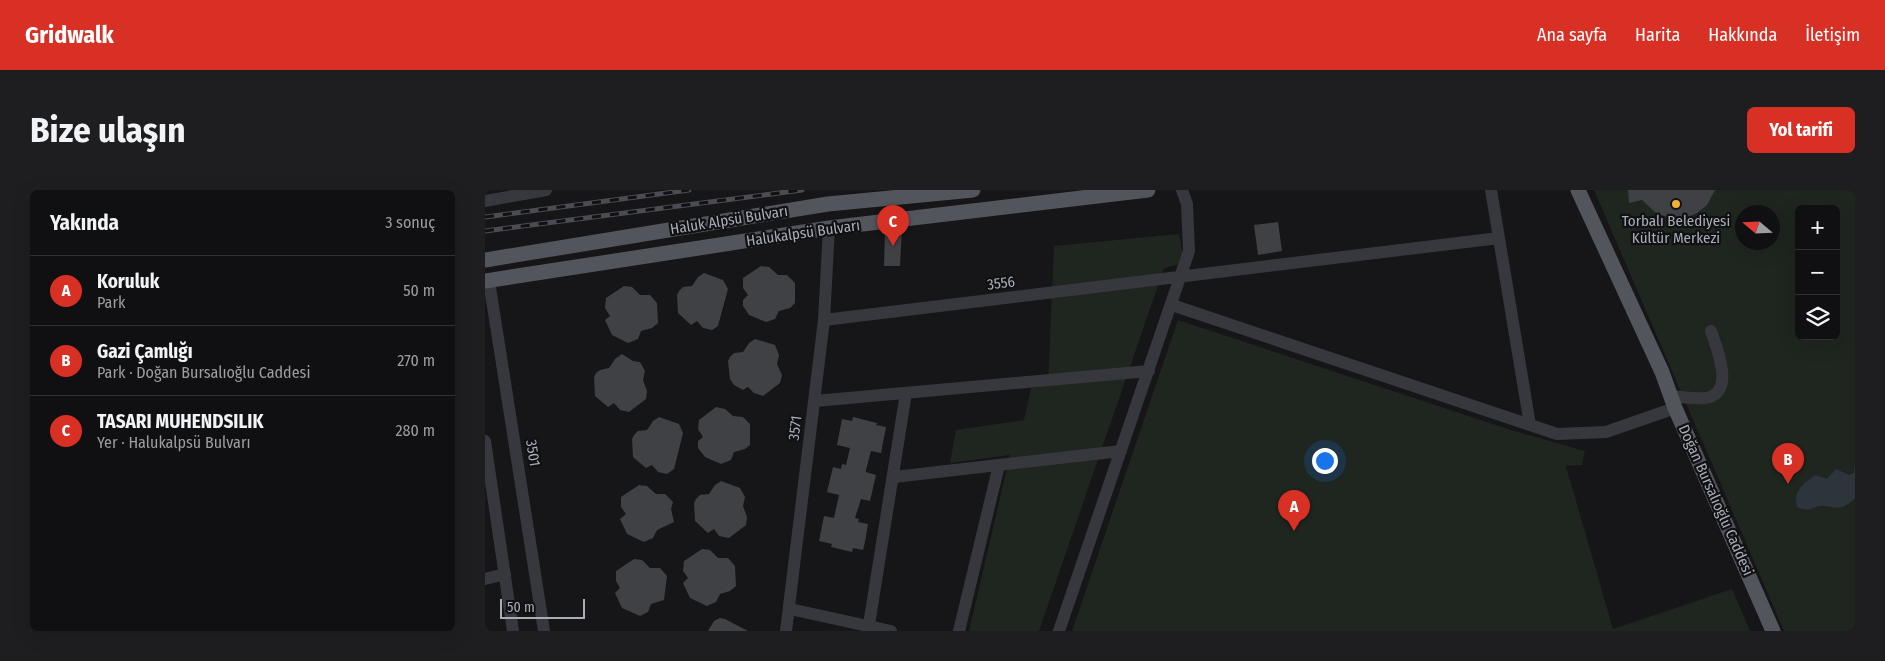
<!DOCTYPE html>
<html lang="tr">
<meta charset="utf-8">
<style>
:root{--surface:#101012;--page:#1e1e20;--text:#f1f3f6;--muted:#9c9d9f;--line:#303032;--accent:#d93025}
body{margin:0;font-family:"Fira Sans Condensed",sans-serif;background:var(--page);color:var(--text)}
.controls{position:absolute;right:15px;top:15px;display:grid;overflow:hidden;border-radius:8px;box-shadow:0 5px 20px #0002}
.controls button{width:45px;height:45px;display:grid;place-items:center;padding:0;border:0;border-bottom:1px solid var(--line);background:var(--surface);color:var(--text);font:25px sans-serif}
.compass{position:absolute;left:1250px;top:15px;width:45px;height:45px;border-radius:50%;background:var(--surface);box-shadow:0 5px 20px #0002;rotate:289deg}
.scale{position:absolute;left:15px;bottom:12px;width:85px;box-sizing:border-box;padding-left:5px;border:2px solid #a8adb8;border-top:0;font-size:14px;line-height:18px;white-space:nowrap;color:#a8adb8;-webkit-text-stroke:4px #111113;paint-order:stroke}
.you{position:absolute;left:839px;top:270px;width:18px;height:18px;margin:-12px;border:4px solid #fff;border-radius:50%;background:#1a73e8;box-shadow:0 0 0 8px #1a73e833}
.badge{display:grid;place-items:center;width:32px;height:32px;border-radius:50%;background:var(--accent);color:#fff;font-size:16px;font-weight:700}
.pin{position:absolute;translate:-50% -41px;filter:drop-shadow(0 1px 2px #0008)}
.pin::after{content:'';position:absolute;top:26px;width:18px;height:15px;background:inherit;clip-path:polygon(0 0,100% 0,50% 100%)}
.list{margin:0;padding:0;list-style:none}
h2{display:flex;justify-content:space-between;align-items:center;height:65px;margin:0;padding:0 20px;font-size:21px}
h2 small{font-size:16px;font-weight:400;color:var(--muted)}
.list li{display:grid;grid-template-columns:32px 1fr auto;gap:15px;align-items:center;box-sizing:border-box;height:70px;padding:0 20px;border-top:1px solid var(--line)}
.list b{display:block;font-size:19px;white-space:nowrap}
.list p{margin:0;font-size:16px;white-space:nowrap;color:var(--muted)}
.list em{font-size:16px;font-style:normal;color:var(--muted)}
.icon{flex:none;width:28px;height:28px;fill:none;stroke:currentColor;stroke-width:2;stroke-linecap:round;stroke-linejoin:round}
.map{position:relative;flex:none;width:1370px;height:441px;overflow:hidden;border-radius:8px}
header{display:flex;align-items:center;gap:30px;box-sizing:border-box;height:70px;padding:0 25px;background:var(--accent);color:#fff}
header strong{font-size:24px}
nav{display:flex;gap:28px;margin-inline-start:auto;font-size:18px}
.intro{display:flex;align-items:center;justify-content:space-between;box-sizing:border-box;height:120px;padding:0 30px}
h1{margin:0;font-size:35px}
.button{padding:12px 22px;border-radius:8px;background:var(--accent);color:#fff;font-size:18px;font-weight:700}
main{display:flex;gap:30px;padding:0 30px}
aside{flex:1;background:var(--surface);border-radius:8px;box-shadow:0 5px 20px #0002}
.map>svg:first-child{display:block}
</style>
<header>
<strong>Gridwalk</strong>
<nav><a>Ana sayfa</a><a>Harita</a><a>Hakkında</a><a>İletişim</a></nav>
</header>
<div class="intro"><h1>Bize ulaşın</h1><a class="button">Yol tarifi</a></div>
<main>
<aside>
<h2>Yakında<small>3 sonuç</small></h2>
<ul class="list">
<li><span class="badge">A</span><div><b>Koruluk</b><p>Park</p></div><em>50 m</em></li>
<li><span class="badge">B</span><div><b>Gazi Çamlığı</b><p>Park · Doğan Bursalıoğlu Caddesi</p></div><em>270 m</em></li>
<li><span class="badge">C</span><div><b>TASARI MUHENDSILIK</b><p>Yer · Halukalpsü Bulvarı</p></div><em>280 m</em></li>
</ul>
</aside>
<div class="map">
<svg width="1370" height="441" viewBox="0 0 1370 441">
<rect width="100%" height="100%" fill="#161618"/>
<path fill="#1e261f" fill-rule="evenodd" d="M1109,0H1370V441H1299ZM1314,19H1351V146H1314ZM1258,22H1288V52H1258Z
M694,44L698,66L692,75L679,78L554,441H484L525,265L465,273L471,240L539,230L546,198L563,196L569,56Z
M693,130L1026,240L1100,261L1097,275L1081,276L1128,439L1247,399L1265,441H587Z"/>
<path fill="#2c353c" d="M1370,272V308C1358,320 1354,318 1340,316C1328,314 1328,324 1312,317C1308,300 1318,294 1330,285L1342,289L1351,279L1364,285L1369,283Z"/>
<path fill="#404145" d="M1143,0H1230L1222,15L1212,23L1201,28L1189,29L1172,24L1157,10L1144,13Z
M793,32L797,61L773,65L769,35Z
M417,39L415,76H399L400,41Z
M276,76L284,77L293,85H302L310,93V113L305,118L294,121L290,129L281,132L264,125L258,116V110L263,105L258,98V88Z
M219,83L238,90L243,99L233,136L227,140L218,138L212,131L206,135L193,123L192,105L194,101L198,97L207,96L213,87Z
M139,96L147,97L155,105H165L172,113L173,133L167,138L156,141L153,149L143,153L127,145L120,130L125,126L120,118L121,108Z
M270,149L290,155L294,165L292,174L297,185L295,193L278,206L269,203L263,197L258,200L249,195L245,189L243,171L245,167L249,163L258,162L264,153Z
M137,164L148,171L155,172L160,181L158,190L162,201L161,209L144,222L135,220L129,213L123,217L110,206L109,187L111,183L115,180L124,178L130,169Z
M231,217L240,219L248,226L258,227L265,234V255L260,259L249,262L246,270L236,274L220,267L213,258V251L218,247L213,239L214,230Z
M174,227L194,234L198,243L189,279L182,284L173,282L167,275L161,278L148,267L147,249L149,245L153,241L162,240L168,231Z
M368,227L392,233L391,235L401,237L396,263L386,261L381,280V282L391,285L385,311L376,309L370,328L374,329L373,332L383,334L380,352L378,360L368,358L367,362L346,357L347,354L334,351L339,326L349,328L354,305L342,302L348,277L356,279L357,274L361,275L365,258L352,255L357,229L367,231Z
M236,291L255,298L260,307L258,316L262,327L261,335L244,348L234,346L229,339L223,343L210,331L209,313L211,309L215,305L224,304L230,295Z
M154,295L162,296L171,304H180L188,312L186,319L189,332L172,340L168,348L159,352L142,344L135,329L141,324L136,317V307Z
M217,359L225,360L233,368H243L250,376L251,396L245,401L235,404L231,412L222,416L205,408L198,393L203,388L198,381L199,371Z
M149,369L157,370L165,378H175L182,386L179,410L166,414L163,422L155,426L137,418L130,403L135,398L131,391V381Z
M235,428L240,429L263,441H223L229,431Z"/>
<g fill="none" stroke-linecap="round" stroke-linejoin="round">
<path stroke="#37383d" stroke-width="12" d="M1006,0L1045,235
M0,11L61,0
M4,91L59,441
M687,115L1072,244L1121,242L1190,218
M339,130L1014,48
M1186,206C1196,207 1222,211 1229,205C1247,194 1231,156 1226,141
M330,211L664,181
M0,251L28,441
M409,287L636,261
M0,389L20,384
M305,419L406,441
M301,441L339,130L344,38
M383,441L421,203
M474,441L514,275
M574,441L704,61L702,14L697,0"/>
<path stroke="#53555c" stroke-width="15" d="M1093,0L1177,182L1190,218L1288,441
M0,70L343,14L488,0
M0,91L344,38L663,0"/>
<defs>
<path id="rail" d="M0,27L204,0
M0,41L317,0"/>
</defs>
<use href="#rail" stroke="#4a4c52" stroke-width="5"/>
<use href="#rail" stroke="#111113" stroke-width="3" stroke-dasharray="9" stroke-linecap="butt"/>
</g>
<circle fill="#f2b134" stroke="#111113" stroke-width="2" cx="1191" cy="14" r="5"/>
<g text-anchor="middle" stroke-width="4.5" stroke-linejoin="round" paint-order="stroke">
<g font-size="15" fill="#a8adb8" stroke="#111113">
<text transform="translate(244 30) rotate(-9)" y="5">Haluk Alpsü Bulvarı</text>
<text transform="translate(318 43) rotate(-8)" y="5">Halukalpsü Bulvarı</text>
<text transform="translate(516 93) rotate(-7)" y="5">3556</text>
<text transform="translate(310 238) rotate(-83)" y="5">3571</text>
<text transform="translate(48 263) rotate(81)" y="5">3501</text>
<text transform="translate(1231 310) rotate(66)" y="5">Doğan Bursalıoğlu Caddesi</text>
</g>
<g font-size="15" fill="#a8adb8" stroke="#111113">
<text x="1191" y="36">Torbalı Belediyesi<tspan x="1191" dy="17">Kültür Merkezi</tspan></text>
</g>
</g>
</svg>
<div class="controls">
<button>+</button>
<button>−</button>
<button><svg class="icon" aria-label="layers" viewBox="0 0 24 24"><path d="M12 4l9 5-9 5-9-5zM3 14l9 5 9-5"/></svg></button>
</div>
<svg class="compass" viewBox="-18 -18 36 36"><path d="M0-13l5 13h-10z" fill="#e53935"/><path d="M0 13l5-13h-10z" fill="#9c9d9f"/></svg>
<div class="scale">50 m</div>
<div class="you"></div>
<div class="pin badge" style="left:809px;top:341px">A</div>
<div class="pin badge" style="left:1303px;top:294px">B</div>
<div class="pin badge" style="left:408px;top:56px">C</div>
</div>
</main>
